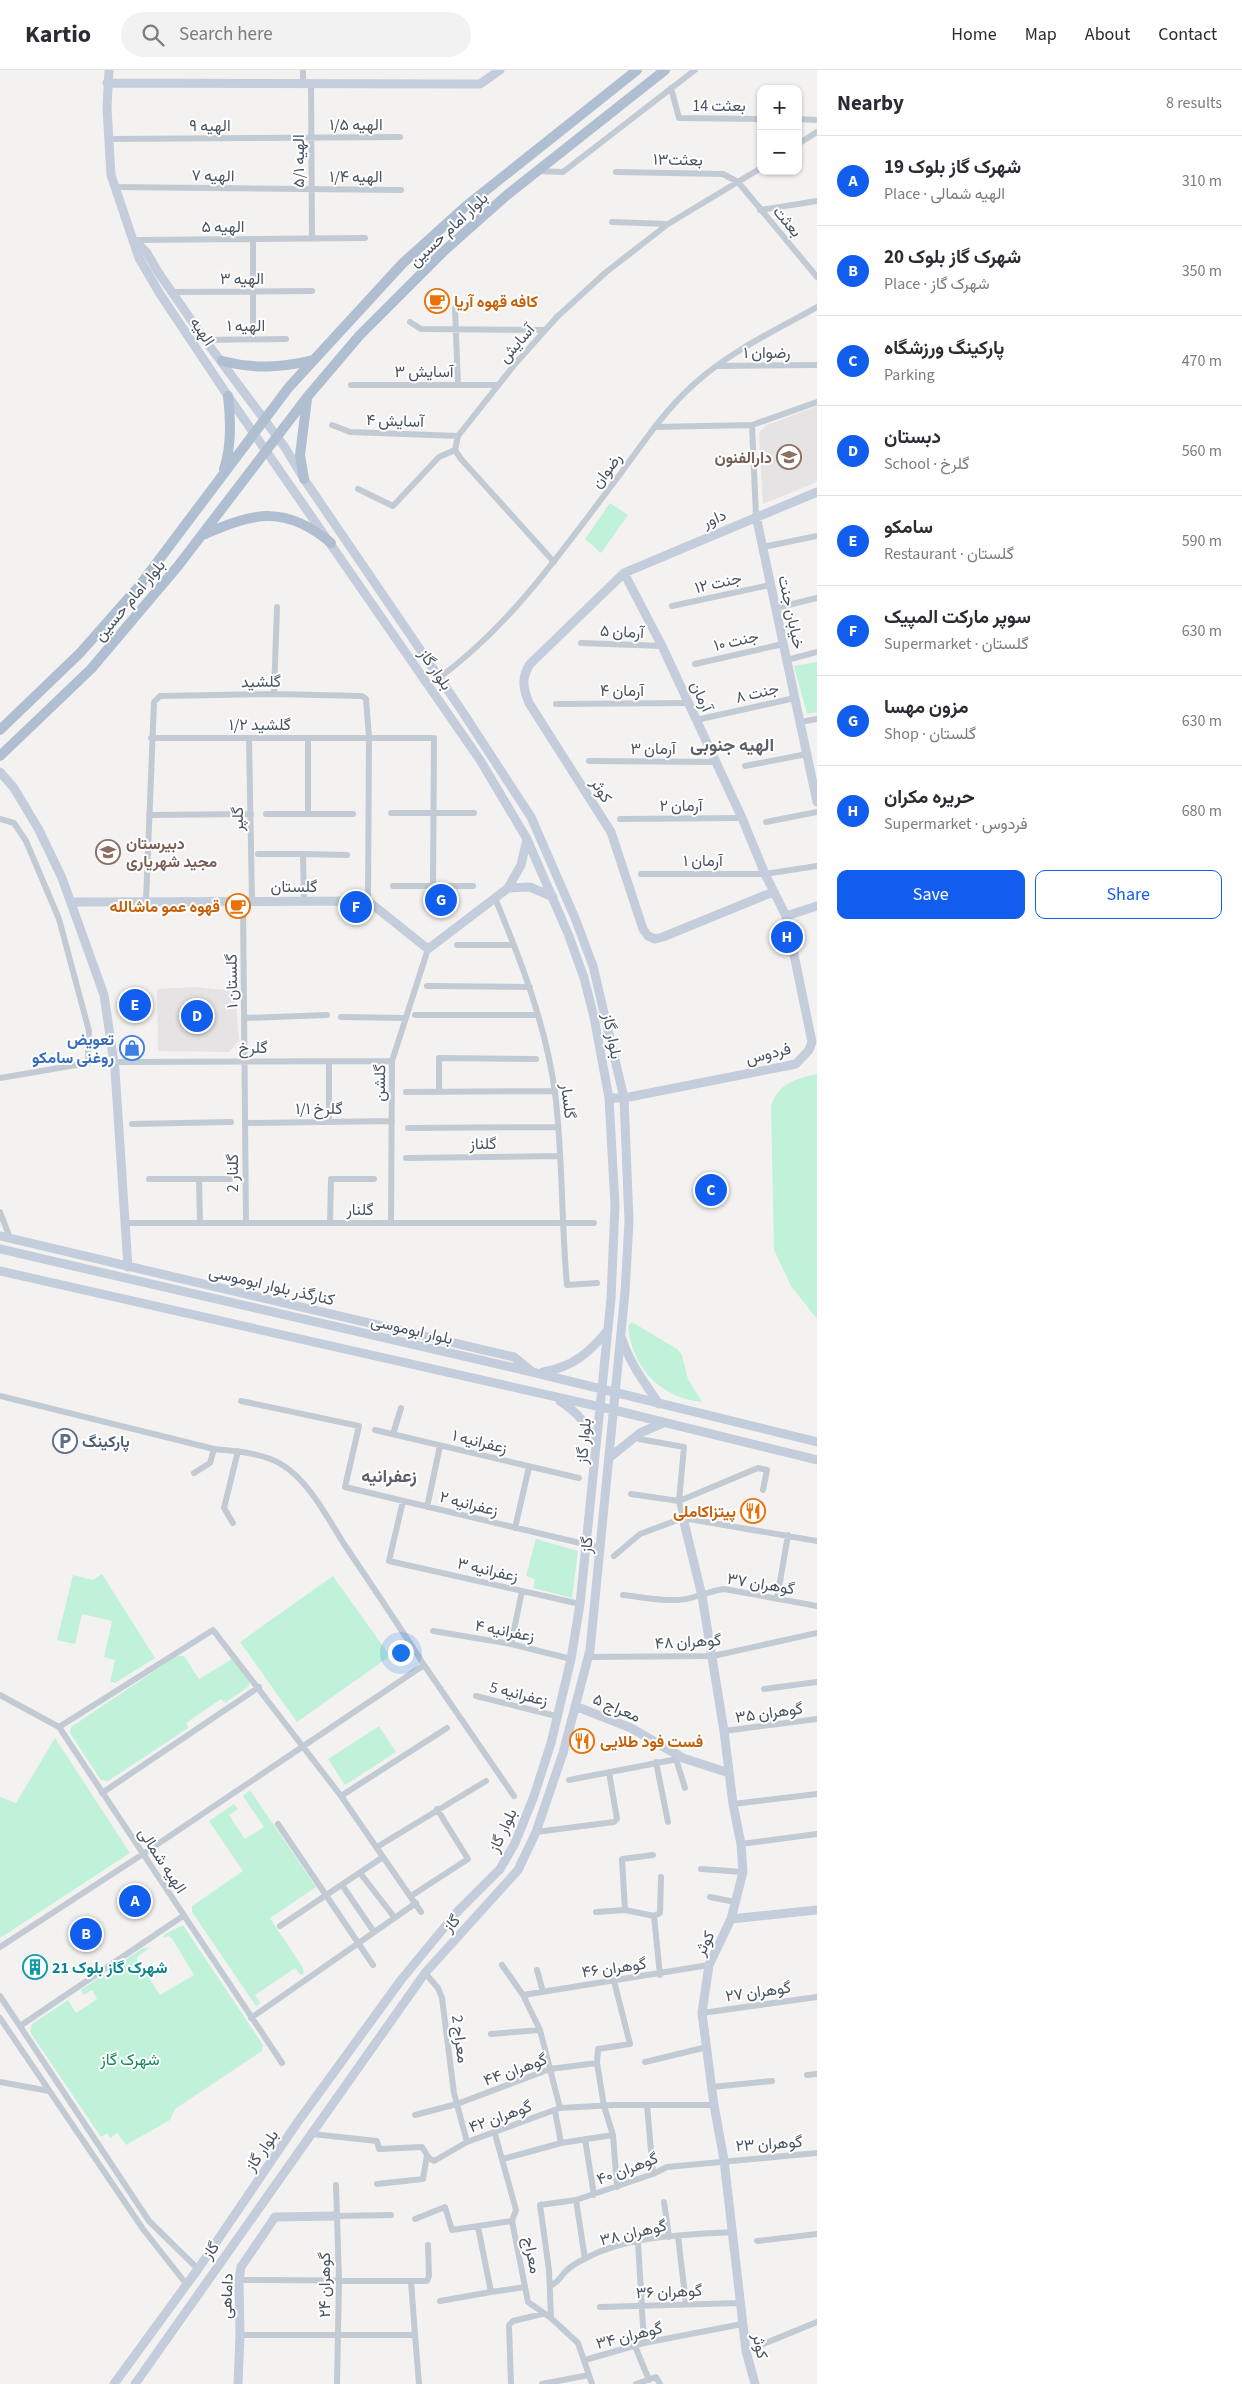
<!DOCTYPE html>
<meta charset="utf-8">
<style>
:root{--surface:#fff;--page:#f2f2f3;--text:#2b2b33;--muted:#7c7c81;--line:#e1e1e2;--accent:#115dee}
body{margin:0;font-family:"Source Sans 3",Vazirmatn,sans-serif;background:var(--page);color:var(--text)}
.controls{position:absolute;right:15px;top:15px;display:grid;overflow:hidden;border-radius:10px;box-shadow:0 1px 4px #0004}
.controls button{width:45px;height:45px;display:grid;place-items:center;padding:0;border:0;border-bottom:1px solid var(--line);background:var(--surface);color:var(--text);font:25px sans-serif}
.you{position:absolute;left:400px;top:1582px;width:18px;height:18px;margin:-12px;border:4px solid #fff;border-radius:50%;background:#1a73e8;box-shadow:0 0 0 8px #1a73e833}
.badge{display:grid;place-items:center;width:32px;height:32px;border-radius:50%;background:var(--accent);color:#fff;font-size:16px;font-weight:700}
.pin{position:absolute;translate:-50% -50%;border:2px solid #fff;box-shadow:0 1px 5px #0006}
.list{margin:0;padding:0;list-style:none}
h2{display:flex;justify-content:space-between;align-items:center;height:65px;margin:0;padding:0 20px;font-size:21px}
h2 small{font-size:16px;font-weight:400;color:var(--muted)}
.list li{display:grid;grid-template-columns:32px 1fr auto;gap:15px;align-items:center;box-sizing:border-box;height:90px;padding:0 20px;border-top:1px solid var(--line)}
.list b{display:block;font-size:19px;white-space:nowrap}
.list p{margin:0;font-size:16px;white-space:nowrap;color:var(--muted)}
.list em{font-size:16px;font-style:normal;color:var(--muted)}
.actions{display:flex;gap:10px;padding:15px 20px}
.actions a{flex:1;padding:11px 0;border:1px solid var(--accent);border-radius:10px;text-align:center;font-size:18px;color:var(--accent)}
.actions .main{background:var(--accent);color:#fff}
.icon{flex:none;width:28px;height:28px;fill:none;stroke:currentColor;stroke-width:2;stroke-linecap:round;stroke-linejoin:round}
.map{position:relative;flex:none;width:817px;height:2314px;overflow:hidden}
header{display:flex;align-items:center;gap:30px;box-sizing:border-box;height:70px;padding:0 25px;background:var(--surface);border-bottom:1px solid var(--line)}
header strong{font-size:24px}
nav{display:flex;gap:28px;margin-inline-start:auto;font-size:18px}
.search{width:350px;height:45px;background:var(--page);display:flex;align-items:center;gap:12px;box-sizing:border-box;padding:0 18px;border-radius:28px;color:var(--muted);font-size:19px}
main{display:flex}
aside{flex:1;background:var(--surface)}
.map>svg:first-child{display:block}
</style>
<header>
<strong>Kartio</strong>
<div class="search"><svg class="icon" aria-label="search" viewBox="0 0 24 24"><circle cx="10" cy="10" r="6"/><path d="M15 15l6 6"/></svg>Search here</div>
<nav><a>Home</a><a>Map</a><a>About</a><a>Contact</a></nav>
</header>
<main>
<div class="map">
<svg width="817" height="2314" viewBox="0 0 817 2314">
<rect width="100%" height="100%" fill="#f4f2f1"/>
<path fill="#e5e3e3" d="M817,336V412L763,434L759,363L765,356Z
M195,917L235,921L239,971L229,982L158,981L157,919Z"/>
<path fill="#bff2d8" d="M610,433L628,445L601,483L585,469Z
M817,592V642L807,644L794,596Z
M817,1004V1249L791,1216L774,1180L771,1036C778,1013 796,1009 817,1004Z
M632,1252L677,1279L682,1285L688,1309L702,1332C660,1328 632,1297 628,1256Z
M536,1469L578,1481L572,1528L533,1518L535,1509L526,1506Z
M102,1504L155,1588L115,1613L110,1612L115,1590L104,1587L112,1551L82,1544L75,1574L57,1570L73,1505L93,1510Z
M333,1506L390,1586L297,1652L240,1572Z
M177,1586H184L199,1609L232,1589L249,1611V1616L225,1633L221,1629L186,1653L188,1658L108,1711L101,1710L70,1663L71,1657Z
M379,1656L396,1682L345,1715L328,1689Z
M55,1668L130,1783L0,1868V1727L16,1733Z
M250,1720L316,1817L270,1848L303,1898L304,1903L301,1905L295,1898L255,1925L260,1933L256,1936L192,1842V1836L243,1801L209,1751L234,1734L238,1739L229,1745L245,1769L264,1757L243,1726Z
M183,1855L263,1975L262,1981L175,2039L170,2050L126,2075L117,2063L110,2068L107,2063L101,2067L30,1962L32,1954L68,1930L76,1943L97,1929L92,1920L83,1925L81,1920L143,1878H149L136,1888L160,1925L194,1905L173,1870L169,1866L163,1868L165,1864Z"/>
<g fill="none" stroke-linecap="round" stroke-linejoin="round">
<path stroke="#c2cad3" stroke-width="6" d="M303,0V14
M311,14L312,169
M671,18L679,48L761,49
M798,49L817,50
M109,69L400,67
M798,74L817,62
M537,101L563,102L695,0
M616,102L723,104L738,112L817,207
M114,117L401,120
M760,140L817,131
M612,152L668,154
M253,169V269
M134,170L365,168
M172,222L312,221
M455,238L458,315
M410,252L421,259L545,260
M205,270L286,269
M718,296L817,295
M351,315H498
M332,355L350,362L458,366
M752,355L756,446
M655,357L752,355L817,332
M358,419L393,436L439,387L455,380
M763,477L817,466
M554,492L461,389L455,380L458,366L515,294L557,247L605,203L668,154L761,98
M672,536L770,515
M776,538L817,528
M581,573L662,576
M787,590L817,582
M695,594L783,574
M429,615C509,560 563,479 621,403C643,373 665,340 693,315C729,282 774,261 817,237
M274,624L277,537
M556,634L688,633
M696,650L795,628
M800,652L817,649
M151,668H434L433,816
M249,668L252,831
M308,668V744
M589,691L716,692
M745,696L807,684
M391,743H474
M266,744H353
M149,745L251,744
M0,749L14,753L26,771L59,849L89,961L88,993L0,1008
M620,749L742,748
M766,752L817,742
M258,784H303
M641,804H765L817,796
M393,816H473
M495,828C521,891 546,955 555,1023C563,1086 561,1151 567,1215L597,1213
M146,831L154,632L160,626L274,624L362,626L366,629L369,667L368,831
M243,831L246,1153
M304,831L303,784L347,785
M457,875H514
M427,916L530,917
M415,945H538
M341,947L406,948
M245,948L327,945
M114,992L392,991
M406,1022L555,1021
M439,1022V988L536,989
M329,1052V991
M246,1053L392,1051
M132,1054L231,1052
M408,1058L558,1057
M406,1088L560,1086
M149,1109H230
M199,1109L200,1153
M0,1142L10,1168
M126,1153H594
M330,1153L331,1109H374
M391,1153L392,991L428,879
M0,1326L214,1379C236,1381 262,1383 281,1394C309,1411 327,1447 344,1474C371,1514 398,1554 424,1595
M241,1331L359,1356L345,1417L601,1478
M375,1360L579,1408
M393,1364L401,1338
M639,1369L684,1377L679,1431L683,1448
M194,1403L210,1393L214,1379
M631,1424L679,1431L758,1398L767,1400L763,1420
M403,1431L389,1491L580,1534
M427,1437L440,1376
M233,1453L224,1438L238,1381
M515,1458L529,1397
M614,1486L640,1464L683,1448L817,1471
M623,1525C641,1527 661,1531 678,1530C695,1529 708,1521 724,1519L817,1536
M777,1529L788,1465
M433,1561L511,1574L571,1589
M511,1574L522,1521
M588,1587L713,1586L817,1563
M764,1619L817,1612
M0,1625L59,1657L282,1993
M476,1626L556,1646
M59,1657L213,1560L341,1726L421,1842
M724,1661L817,1649
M676,1689L685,1718
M656,1692L668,1752
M569,1710L683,1688
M102,1723L259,1617
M341,1726L447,1658
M733,1734L817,1724
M278,1754L373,1895
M536,1762L614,1752L617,1749L609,1702
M741,1774L817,1764
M377,1777L486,1711
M701,1799L743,1802
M360,1803L395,1848
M342,1815L374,1862
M411,1826L468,1789L437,1739
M710,1827L735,1832
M625,1840L622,1789L653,1785
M596,1842L625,1840L654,1846
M280,1856L383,1787
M0,1877L143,1784L424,1595L514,1726
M502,1895L523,1925L540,1960L560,2038
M537,1900L543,1922
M425,1903L438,1918L442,1928L454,2023L467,2072
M660,1905L654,1846L660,1843L661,1807
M523,1925L709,1895
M0,1926L149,2151L198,2199
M702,1943L817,1927
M0,1948L143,2159L187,2215
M251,1948L416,1833
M20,1956L183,1846
M491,1964L540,1960
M645,1992L707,1977
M807,2005L817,2004
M0,2012L49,2021
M712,2017L772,2011
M647,2035L653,2104
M415,2045L457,2034L550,1999L597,1993L598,1979L630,1974L614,1911
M312,2064L377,2071L379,2079L422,2077L429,2088L434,2091L467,2072L560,2038L614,2035H714
M495,2064L516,2140L512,2151L528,2232L551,2248L578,2273L589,2305L542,2314
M613,2065L617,2117
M585,2069L594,2125
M561,2073L613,2065L604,2036L597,1993
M503,2089L561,2073L555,2041
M377,2114L423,2109L427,2085
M336,2115L339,2210L337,2314
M576,2130L585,2189
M664,2132L669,2167
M337,2146L391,2145
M415,2149L445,2137L452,2160L512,2151
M678,2166L686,2234
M757,2171L817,2164
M638,2172L644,2273
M239,2210L427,2211L429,2206L428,2175
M411,2211L415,2265
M550,2216C559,2212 560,2207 566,2201C571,2196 580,2191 586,2188C630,2165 684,2165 733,2162
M491,2222L525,2217
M440,2231L491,2222L478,2157
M600,2237L740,2233
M551,2248L549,2200L540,2135L576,2130L653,2104L667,2097L817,2083
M240,2265H415L419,2314
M635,2276L649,2310
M746,2281L817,2252
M585,2290L644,2273L742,2254
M589,2305L592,2314
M511,2314L509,2255L513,2251L542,2244
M636,2314L656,2307L660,2314"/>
<path stroke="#c4cddb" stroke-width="9" d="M109,0L107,38L111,105L139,188L160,224L228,326L480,690L527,769L569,866L584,908L594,947L609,1028L615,1135L611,1229L580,1534L571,1589L551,1673L534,1726L515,1773L500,1799L457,1842L401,1910L297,2053L198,2199L114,2314
M107,13L480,14L500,0
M135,171L147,183L158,202L205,270L284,376L304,409L462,641L531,747L575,848L593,896L624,1028L629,1151L625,1222L590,1580L563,1683L536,1762L518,1800L425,1903L135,2314
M756,446L817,732
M0,702L14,718L39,760L62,808L104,925L115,1000L128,1197
M527,769L521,795L508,818L530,817L553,827
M773,822L663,867L655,869L648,866L643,859L611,762L529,633C523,618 521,608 530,594L624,503L817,422
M72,832L368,831L428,879L508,818
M786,846L817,836
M609,1028H624L796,994L809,980L812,972L786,846L765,804L742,748L662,576L624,503
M0,1166L514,1287L530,1300
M0,1179L532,1302L817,1372
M0,1201L614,1340L817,1390
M622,1269C630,1294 645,1313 659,1334
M543,1302C573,1297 589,1283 608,1260
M560,1331C578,1343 589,1355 596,1376
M609,1388L640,1363L663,1353
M683,1448L702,1526L724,1661L733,1734L741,1774L743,1802L731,1849L709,1895L702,1943L714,2035L724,2090L746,2281L755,2314
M575,1636L631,1658L683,1688L729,1703
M731,1849L817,1840
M238,2314L240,2265L239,2210L241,2197L275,2147L337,2146"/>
<path stroke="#b0bed1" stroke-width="10" d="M222,291C254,299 281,298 313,290
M224,399C232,376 231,351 228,326
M304,409L300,385L307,329
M203,465C254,442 286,435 331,473
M0,660L80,583L140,515L289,317L403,193L465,137L637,0
M0,686L91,599L178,496L308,326L359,266L445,180L507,125L665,0"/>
</g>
<defs>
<symbol id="cafe-ring" viewBox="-11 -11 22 22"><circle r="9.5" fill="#fff" stroke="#e8710a" stroke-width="1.5"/><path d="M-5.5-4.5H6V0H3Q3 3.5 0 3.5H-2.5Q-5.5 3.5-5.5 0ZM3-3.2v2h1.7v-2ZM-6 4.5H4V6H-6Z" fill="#e8710a"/></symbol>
<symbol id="school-ring" viewBox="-11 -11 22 22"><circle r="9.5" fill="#fff" stroke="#8d6e63" stroke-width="1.5"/><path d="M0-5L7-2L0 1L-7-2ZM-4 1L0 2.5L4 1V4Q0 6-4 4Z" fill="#8d6e63"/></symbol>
<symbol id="shop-ring" viewBox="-11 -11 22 22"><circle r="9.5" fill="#fff" stroke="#3f7fe0" stroke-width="1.5"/><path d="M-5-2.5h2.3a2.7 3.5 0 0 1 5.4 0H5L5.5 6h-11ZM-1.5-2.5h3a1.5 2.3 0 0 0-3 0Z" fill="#3f7fe0"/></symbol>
<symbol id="parking-ring" viewBox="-11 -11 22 22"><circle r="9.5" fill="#fff" stroke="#5c6f8a" stroke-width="1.5"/><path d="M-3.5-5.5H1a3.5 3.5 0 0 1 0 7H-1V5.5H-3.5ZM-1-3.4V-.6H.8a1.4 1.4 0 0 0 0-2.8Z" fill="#5c6f8a"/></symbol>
<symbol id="restaurant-ring" viewBox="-11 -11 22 22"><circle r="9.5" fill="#fff" stroke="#e8710a" stroke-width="1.5"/><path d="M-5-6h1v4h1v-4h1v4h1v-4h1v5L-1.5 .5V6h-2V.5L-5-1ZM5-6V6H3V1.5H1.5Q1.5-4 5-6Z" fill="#e8710a"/></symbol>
<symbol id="building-ring" viewBox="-11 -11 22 22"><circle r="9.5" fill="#fff" stroke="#0f9aa8" stroke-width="1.5"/><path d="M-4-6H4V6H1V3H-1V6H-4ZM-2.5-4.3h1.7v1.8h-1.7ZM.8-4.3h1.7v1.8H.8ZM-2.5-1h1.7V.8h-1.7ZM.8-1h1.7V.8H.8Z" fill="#0f9aa8"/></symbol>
</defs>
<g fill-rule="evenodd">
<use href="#cafe-ring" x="423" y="217" width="28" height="28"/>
<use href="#school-ring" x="775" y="373" width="28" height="28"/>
<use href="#school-ring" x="94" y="768" width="28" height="28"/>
<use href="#cafe-ring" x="224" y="822" width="28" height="28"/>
<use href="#shop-ring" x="118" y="964" width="28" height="28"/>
<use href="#parking-ring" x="51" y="1357" width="28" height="28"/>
<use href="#restaurant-ring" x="739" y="1427" width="28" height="28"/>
<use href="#restaurant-ring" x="568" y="1657" width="28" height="28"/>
<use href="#building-ring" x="21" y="1883" width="28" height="28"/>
</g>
<g text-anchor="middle" stroke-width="4" stroke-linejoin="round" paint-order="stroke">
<g font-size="16" fill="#485360" stroke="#fff">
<text x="719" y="41">بعثت 14</text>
<text x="356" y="60">الهیه ۱/۵</text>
<text x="210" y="61">الهیه ۹</text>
<text transform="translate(678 89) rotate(1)" y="6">بعثت۱۳</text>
<text transform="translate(298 91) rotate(-90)" y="6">الهیه ۵/۱</text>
<text transform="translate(213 105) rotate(1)" y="6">الهیه ۷</text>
<text x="356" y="112">الهیه ۱/۴</text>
<text transform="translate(788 151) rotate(50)" y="6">بعثت</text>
<text x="223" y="162">الهیه ۵</text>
<text transform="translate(448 159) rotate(-43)" y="6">بلوار امام حسین</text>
<text x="242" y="214">الهیه ۳</text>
<text x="246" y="261">الهیه ۱</text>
<text transform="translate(203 261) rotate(56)" y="6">الهیه</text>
<text transform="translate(516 273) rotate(-49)" y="6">آسایش</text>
<text x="767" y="288">رضوان ۱</text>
<text x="424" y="307">آسایش ۳</text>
<text transform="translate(395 350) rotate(2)" y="6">آسایش ۴</text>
<text transform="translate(606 400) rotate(-53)" y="6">رضوان</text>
<text transform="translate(714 448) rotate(-23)" y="6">داور</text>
<text transform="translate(718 512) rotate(-13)" y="6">جنت ۱۲</text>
<text transform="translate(129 530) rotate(-50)" y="6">بلوار امام حسین</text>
<text transform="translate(792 542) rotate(78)" y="6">خیابان جنت</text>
<text transform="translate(622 561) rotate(3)" y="6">آرمان ۵</text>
<text transform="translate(736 570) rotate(-13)" y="6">جنت ۱۰</text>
<text transform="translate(436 599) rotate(56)" y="6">بلوار گاز</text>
<text transform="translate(261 611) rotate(-1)" y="6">گلشید</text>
<text x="622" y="626">آرمان ۴</text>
<text transform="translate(757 622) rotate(-13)" y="6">جنت ۸</text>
<text transform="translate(702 626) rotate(65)" y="6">آرمان</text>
<text x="260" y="660">گلشید ۱/۲</text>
<text x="653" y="684">آرمان ۳</text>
<text transform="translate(602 720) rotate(58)" y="6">کوثر</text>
<text x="681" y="741">آرمان ۲</text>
<text transform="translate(237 749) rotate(-91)" y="6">گلپر</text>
<text x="703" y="796">آرمان ۱</text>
<text x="294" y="822">گلستان</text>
<text transform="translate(231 911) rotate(-91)" y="6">گلستان ۱</text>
<text transform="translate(613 966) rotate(79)" y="6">بلوار گاز</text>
<text x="253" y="983">گلرخ</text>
<text transform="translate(768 983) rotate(-14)" y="6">فردوس</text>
<text transform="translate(379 1013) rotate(-89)" y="6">گلشن</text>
<text transform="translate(569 1031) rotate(83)" y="6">گلسار</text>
<text x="319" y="1044">گلرخ ۱/۱</text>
<text transform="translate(483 1073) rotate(-1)" y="6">گلناز</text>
<text transform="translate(232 1103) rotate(-90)" y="6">گلنار 2</text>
<text x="360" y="1145">گلنار</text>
<text transform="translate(272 1215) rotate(13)" y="6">کنارگذر بلوار ابوموسی</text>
<text transform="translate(412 1259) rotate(13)" y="6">بلوار ابوموسی</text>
<text transform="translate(480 1371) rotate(14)" y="6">زعفرانیه ۱</text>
<text transform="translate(583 1371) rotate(-85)" y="6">بلوار گاز</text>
<text transform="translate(469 1433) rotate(14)" y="6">زعفرانیه ۲</text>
<text transform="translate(586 1475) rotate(-85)" y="6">گاز</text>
<text transform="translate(488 1499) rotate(13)" y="6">زعفرانیه ۳</text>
<text transform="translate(761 1513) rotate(9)" y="6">گوهران ۳۷</text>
<text transform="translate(505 1560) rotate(11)" y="6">زعفرانیه ۴</text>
<text transform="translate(688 1571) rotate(-3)" y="6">گوهران ۴۸</text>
<text transform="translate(519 1623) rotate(14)" y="6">5 زعفرانیه</text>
<text transform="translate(617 1637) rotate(23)" y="6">معراج ۵</text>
<text transform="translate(769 1642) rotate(-8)" y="6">گوهران ۳۵</text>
<text transform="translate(502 1760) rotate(-65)" y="6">بلوار گاز</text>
<text transform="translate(163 1790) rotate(57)" y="6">الهیه شمالی</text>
<text transform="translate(451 1853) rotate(-48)" y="6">گاز</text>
<text transform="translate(704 1873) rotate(-64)" y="6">کوثر</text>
<text transform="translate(614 1897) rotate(-8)" y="6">گوهران ۴۶</text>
<text transform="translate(758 1921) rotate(-8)" y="6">گوهران ۲۷</text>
<text transform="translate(461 1969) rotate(83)" y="6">معراج 2</text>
<text transform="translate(515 1999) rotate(-20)" y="6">گوهران ۴۴</text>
<text transform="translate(500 2046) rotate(-20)" y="6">گوهران ۴۲</text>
<text transform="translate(769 2073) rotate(-4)" y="6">گوهران ۲۳</text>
<text transform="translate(261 2080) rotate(-56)" y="6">بلوار گاز</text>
<text transform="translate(627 2098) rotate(-21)" y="6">گوهران ۴۰</text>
<text transform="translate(633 2162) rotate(-13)" y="6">گوهران ۳۸</text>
<text transform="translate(210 2180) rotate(-55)" y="6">گاز</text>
<text transform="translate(533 2185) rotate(79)" y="6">معراج</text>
<text transform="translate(324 2215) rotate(-90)" y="6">گوهران ۲۴</text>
<text transform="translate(669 2221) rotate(-2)" y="6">گوهران ۳۶</text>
<text transform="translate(226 2226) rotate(-88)" y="6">داماهی</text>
<text transform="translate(629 2265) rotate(-14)" y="6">گوهران ۳۴</text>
<text transform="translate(761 2276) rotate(79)" y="6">کوثر</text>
</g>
<g font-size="16" font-weight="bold" fill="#c56008" stroke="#fff" text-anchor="start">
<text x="454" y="237">کافه قهوه آریا</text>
<text x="220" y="842" text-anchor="end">قهوه عمو ماشالله</text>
<text x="736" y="1447" text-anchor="end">پیتزاکاملی</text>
<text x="600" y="1677">فست فود طلایی</text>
</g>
<g font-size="16" font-weight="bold" fill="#785e54" stroke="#fff" text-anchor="end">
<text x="772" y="393">دارالفنون</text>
<text x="126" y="779" text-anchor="start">دبیرستان<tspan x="126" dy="18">مجید شهریاری</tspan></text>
</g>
<g font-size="16" font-weight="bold" fill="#366cbe" stroke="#fff" text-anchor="end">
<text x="114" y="975">تعویض<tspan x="114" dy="18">روغنی سامکو</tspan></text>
</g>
<g font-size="16" font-weight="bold" fill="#4e5e75" stroke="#fff" text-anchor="start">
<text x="82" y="1377">پارکینگ</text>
</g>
<g font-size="16" font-weight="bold" fill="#0d838f" stroke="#fff" text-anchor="start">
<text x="52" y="1903">شهرک گاز بلوک 21</text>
</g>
<g font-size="16" fill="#138758" stroke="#fff">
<text x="130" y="1995">شهرک گاز</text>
</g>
<g font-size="18" font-weight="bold" fill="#5d6167" stroke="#fff">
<text x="732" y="681">الهیه جنوبی</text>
<text x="389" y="1412">زعفرانیه</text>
</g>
</g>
</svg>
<div class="controls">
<button>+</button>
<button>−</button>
</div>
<div class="you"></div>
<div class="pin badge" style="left:135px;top:1831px">A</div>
<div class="pin badge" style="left:86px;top:1864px">B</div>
<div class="pin badge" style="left:711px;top:1120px">C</div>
<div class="pin badge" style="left:197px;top:946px">D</div>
<div class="pin badge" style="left:135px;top:935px">E</div>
<div class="pin badge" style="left:356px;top:837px">F</div>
<div class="pin badge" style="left:441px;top:830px">G</div>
<div class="pin badge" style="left:787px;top:867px">H</div>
</div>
<aside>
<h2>Nearby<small>8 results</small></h2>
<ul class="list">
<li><span class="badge">A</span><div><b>شهرک گاز بلوک 19</b><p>Place · الهیه شمالی</p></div><em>310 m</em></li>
<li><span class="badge">B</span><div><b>شهرک گاز بلوک 20</b><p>Place · شهرک گاز</p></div><em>350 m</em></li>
<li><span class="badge">C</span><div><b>پارکینگ ورزشگاه</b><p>Parking</p></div><em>470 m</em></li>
<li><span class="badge">D</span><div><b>دبستان</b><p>School · گلرخ</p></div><em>560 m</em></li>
<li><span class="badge">E</span><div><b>سامکو</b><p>Restaurant · گلستان</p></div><em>590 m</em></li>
<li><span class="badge">F</span><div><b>سوپر مارکت المپیک</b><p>Supermarket · گلستان</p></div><em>630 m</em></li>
<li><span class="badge">G</span><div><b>مزون مهسا</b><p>Shop · گلستان</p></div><em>630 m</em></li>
<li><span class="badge">H</span><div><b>حریره مکران</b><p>Supermarket · فردوس</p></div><em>680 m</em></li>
</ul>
<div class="actions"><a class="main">Save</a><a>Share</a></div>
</aside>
</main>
